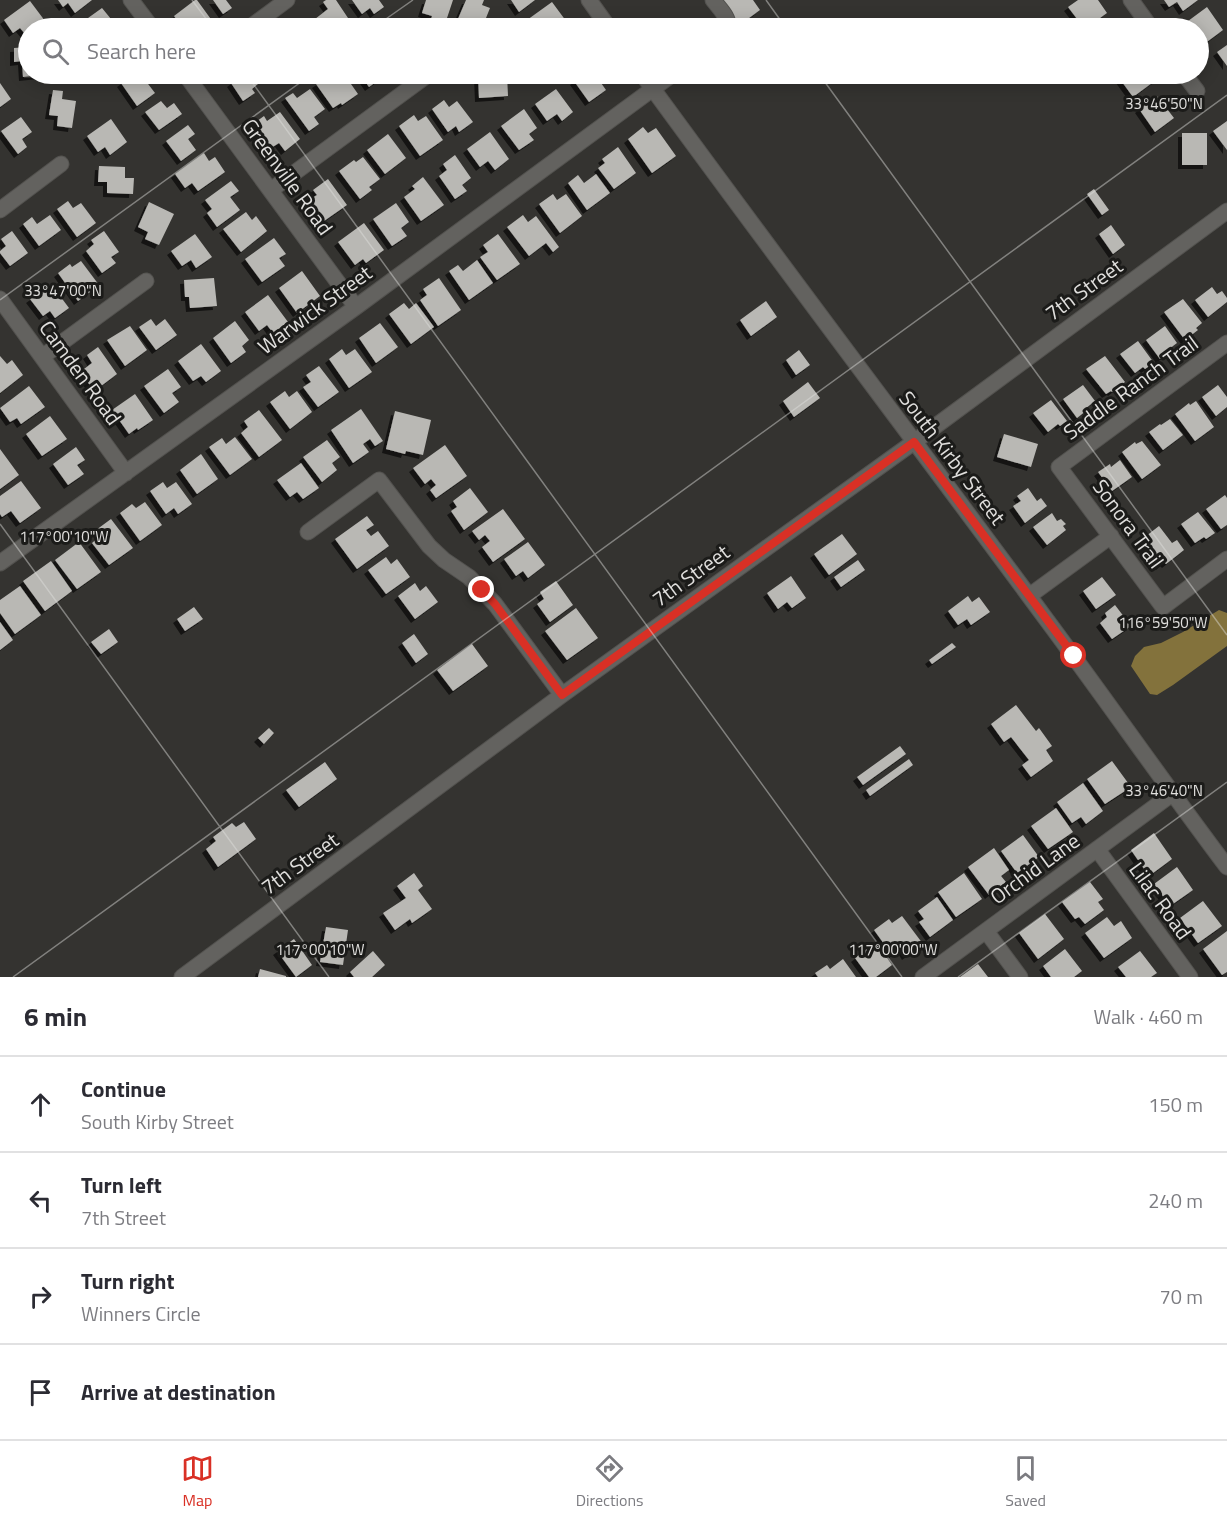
<!DOCTYPE html>
<meta charset="utf-8">
<style>
:root{--surface:#fff;--page:#f2f2f3;--text:#2b2b33;--muted:#7c7c81;--line:#e1e1e2;--accent:#d93025}
body{margin:0;font-family:"Titillium Web",sans-serif;background:var(--page);color:var(--text)}
.stop{position:absolute;width:18px;height:18px;margin:-14px;border:4px solid #d93025;border-radius:50%;background:#fff}
.stop.end{background:#d93025;border-color:#fff;box-shadow:0 2px 6px #0008}
.list{margin:0;padding:0;list-style:none}
h2{display:flex;justify-content:space-between;align-items:center;height:78px;margin:0;padding:0 24px;font-size:26px}
h2 small{font-size:20px;font-weight:400;color:var(--muted)}
.list li{display:grid;grid-template-columns:39px 1fr auto;gap:18px;align-items:center;box-sizing:border-box;height:96px;padding:0 24px;border-top:2px solid var(--line)}
.list b{display:block;font-size:22px;white-space:nowrap}
.list p{margin:0;font-size:20px;white-space:nowrap;color:var(--muted)}
.list em{font-size:20px;font-style:normal;color:var(--muted)}
.icon{flex:none;width:33px;height:33px;fill:none;stroke:currentColor;stroke-width:2;stroke-linecap:round;stroke-linejoin:round}
.map{position:relative;flex:none;width:1227px;height:977px;overflow:hidden}
.search{position:absolute;background:var(--surface);box-shadow:0 3px 15px #0003;left:18px;right:18px;top:18px;height:66px;display:flex;align-items:center;gap:15px;box-sizing:border-box;padding:0 21px;border-radius:33px;color:var(--muted);font-size:22px}
.sheet{height:462px;background:var(--surface)}
nav{display:flex;justify-content:space-around;align-items:center;box-sizing:border-box;height:84px;border-top:2px solid var(--line);background:var(--surface);font-size:16px;color:var(--muted)}
nav a{display:grid;justify-items:center;gap:3px}
nav .on{color:var(--accent)}
.map>svg:first-child{display:block}
</style>
<div class="map">
<svg width="1227" height="977" viewBox="0 0 1227 977">
<defs>
<filter id="shadow"><feDropShadow dx="-4" dy="4" stdDeviation="0" flood-color="#0009"/></filter>
</defs>
<rect width="100%" height="100%" fill="#343330"/>
<path fill="#83723c" d="M1219,610L1227,613V646L1173,685L1157,695L1150,694L1131,666L1135,656L1144,647L1161,643L1183,632Z"/>
<path fill="#b9b8b4" filter="url(#shadow)" d="M58,0H92L75,13L68,3L63,7Z
M195,0H197L213,22L205,28H196L194,26L191,28H183L174,16Z
M213,0H226L232,8L223,14Z
M326,0H336L348,18L339,24L342,28H321L315,19L328,9L323,2Z
M352,0H379L384,7L374,14L370,8L362,14Z
M426,0H453L444,27L430,23L432,16L422,13Z
M466,0H484L482,5L490,8L482,28L473,26L472,28H461L455,26Z
M511,0H535L519,12Z
M719,0H753L760,10L738,26Z
M1078,0H1098L1107,13L1086,28H1084L1068,7Z
M1164,0H1198L1183,11L1177,2L1169,7Z
M30,1L45,21L35,28H28V33L26,35L20,28L13,33L4,20Z
M552,2L569,25L564,28H534L527,20Z
M1207,7L1223,30L1200,47L1198,45V28H1187L1184,24Z
M102,8L111,19L103,25L105,28H85L81,23Z
M303,18L311,28H289Z
M1227,45V66L1217,52Z
M28,47V74H42V75L23,77L22,61L14,62V48Z
M134,74H150L151,75L145,80L155,93L137,106L121,83Z
M235,74H251L258,84L252,89L255,93L243,101L231,83L238,78Z
M331,74H344L358,94L342,105L341,103L333,108L316,84Z
M360,74H382L384,76L369,87Z
M478,74H507L508,96L479,98Z
M584,74H604L606,75L599,80L606,90L589,102L574,81Z
M1118,74H1151L1156,80L1133,97L1117,75Z
M0,83L11,99L0,107Z
M310,89L325,109L314,117L319,124L309,131L285,98L293,93L297,98Z
M556,89L573,112L562,121L557,114L547,121L535,104Z
M53,90L63,91L62,99L76,101L72,128L57,126L58,116L49,115Z
M1157,96L1174,118L1155,132L1139,109Z
M444,100L449,107L457,101L473,122L459,132L456,126L448,132L432,109Z
M161,101L167,108L174,103L182,114L159,130L145,112Z
M524,109L537,128L529,134L534,140L519,150L501,126Z
M280,112L300,139L285,151L279,143L271,148L253,124L264,116L267,121Z
M414,115L418,121L426,116L443,140L420,156L399,126Z
M21,117L32,132L22,139L27,147L18,154L1,131Z
M111,119L127,142L110,155L105,147L98,152L87,136Z
M1227,121V150L1213,131Z
M188,125L195,134L188,139L196,150L181,161L166,141Z
M643,127L648,133L656,128L676,156L652,173L628,139Z
M490,132L509,159L495,170L488,161L480,167L467,149Z
M1182,133H1207V165H1182Z
M388,134L406,158L385,174L367,150Z
M618,147L636,173L614,189L598,168L605,163L602,159Z
M204,153L209,161L215,157L225,172L198,191L192,183L185,188L175,174Z
M455,155L471,178L462,185L467,191L455,199L439,176L447,170L443,164Z
M363,157L380,179L369,187L372,190L360,199L339,171L354,160L356,162Z
M99,166L125,167V178H134L133,194L107,193V182H98Z
M596,174L610,193L587,210L568,183L578,175L584,183Z
M423,177L444,205L421,221L404,197L415,189L412,186Z
M328,179L347,205L324,221L309,200L317,195L313,190Z
M231,181L239,191L230,197L240,210L217,227L207,213L212,209L205,200Z
M1094,189L1109,210L1102,215L1087,194Z
M553,194L557,200L566,194L582,216L560,233L539,204Z
M68,201L73,208L81,203L96,223L77,237L57,209Z
M149,202L174,214L159,245L145,239L148,232L138,227Z
M396,203L409,222L401,228L407,236L392,246L373,219Z
M246,212L252,220L256,216L267,231L241,252L223,229Z
M50,215L61,230L39,246L23,224L32,217L37,224Z
M523,215L528,222L536,216L559,247L553,252L546,243L529,256L507,227Z
M364,223L384,250L366,263L363,259L355,265L338,242Z
M1111,225L1125,245L1113,254L1099,234Z
M12,231L28,253L10,266L0,253V251L6,246L1,239Z
M104,231L119,252L111,257L116,263L102,273L86,251L94,244L91,240Z
M195,234L212,257L196,268L191,260L182,266L171,251Z
M498,234L520,264L497,280L480,257L488,252L483,245Z
M274,238L286,254L279,258L285,266L262,282L245,259Z
M477,260L493,283L469,300L449,271L458,265L463,271Z
M81,261L99,285L78,301L58,273L70,264L72,267Z
M302,271L320,296L297,313L279,288Z
M214,278L217,306L190,308L189,297H185L184,280Z
M439,278L461,310L438,326L420,300L427,295L423,289Z
M51,284L69,308L55,318L50,311L43,316L30,299Z
M1212,287L1217,294L1222,291L1227,298V302L1208,317L1195,300Z
M268,295L288,322L273,333L267,325L259,331L245,312Z
M1183,299L1202,323L1196,328L1198,330L1185,340L1164,312Z
M766,301L777,317L751,336L740,320Z
M404,303L409,309L416,303L434,327L411,344L389,314Z
M151,319L156,326L165,319L177,335L156,350L139,327Z
M235,321L249,340L242,346L246,352L231,363L213,338Z
M380,323L398,347L376,363L359,338Z
M130,326L147,350L125,366L107,340Z
M1165,326L1177,343L1169,349L1171,351L1160,359L1146,340Z
M1138,341L1154,363L1145,369L1143,367L1135,373L1120,354Z
M201,344L221,371L206,382L201,376L193,381L178,361Z
M98,347L117,374L101,386L102,388L95,392L80,372L92,363L87,355Z
M342,349L346,355L355,349L372,372L349,388L329,359Z
M799,350L810,365L796,375L786,360Z
M0,356L7,364L12,360L23,375L0,393Z
M1105,356L1125,382L1112,392L1111,391L1106,394L1086,369Z
M319,366L339,392L318,407L303,387L311,382L306,375Z
M168,369L181,387L172,393L179,402L164,413L144,386Z
M808,382L820,398L794,417L783,401Z
M1083,385L1095,401L1086,408L1087,410L1077,418L1063,399Z
M1218,385L1227,397V407L1216,416L1202,397Z
M29,386L45,407L21,424L17,418L10,422L0,408Z
M285,391L289,397L297,391L312,412L290,429L270,402Z
M135,394L153,420L138,430L137,428L129,434L112,410Z
M1051,400L1067,421L1060,426L1058,424L1048,432L1033,413Z
M1196,401L1214,427L1195,441L1175,414L1189,403L1190,405Z
M361,409L383,441L375,446L370,439L363,444L369,452L353,463L331,430Z
M259,410L282,440L259,457L241,433L248,427L244,421Z
M395,411L431,420L423,455L406,451L405,454L386,449Z
M50,416L67,439L42,456L26,434Z
M1170,419L1183,435L1163,450L1149,432L1160,424L1161,425Z
M1004,434L1038,444L1031,467L997,457Z
M235,437L252,459L230,475L209,447L222,438L226,444Z
M327,440L340,457L332,463L337,470L322,482L303,457Z
M1142,441L1161,465L1142,479L1122,452L1135,442L1136,444Z
M445,445L467,476L436,498L430,490L436,485L431,479L425,484L413,468Z
M76,447L85,460L77,465L84,474L68,485L53,464Z
M0,449L19,475L0,489Z
M201,454L218,479L197,494L180,470Z
M1120,460L1132,477L1112,491L1098,472L1110,464L1111,467Z
M301,463L319,488L303,499L297,492L290,497L277,480Z
M21,481L41,508L20,523L11,511L2,517L0,514V496Z
M163,482L167,488L176,482L192,504L178,514L174,508L166,514L150,491Z
M470,488L488,512L464,530L451,511L457,507L453,501Z
M1028,488L1037,501L1041,498L1047,506L1025,523L1013,506L1021,501L1017,496Z
M1225,495L1227,498V525L1221,529L1206,509Z
M145,502L162,525L140,541L120,513L132,504L136,508Z
M503,509L525,539L493,562L482,547L490,541L485,535L479,540L472,531Z
M1198,512L1215,533L1206,539L1204,537L1195,543L1181,524Z
M1052,513L1057,521L1061,519L1066,524L1063,526L1066,530L1047,545L1033,527Z
M367,516L374,525L366,530L371,536L378,531L389,546L357,569L335,539Z
M111,519L133,548L109,565L92,543L100,536L96,530Z
M1159,526L1172,543L1177,540L1184,550L1166,564L1164,562L1160,566L1141,540Z
M842,534L857,554L829,575L814,554Z
M79,542L101,572L77,589L55,560Z
M528,542L545,565L528,578L523,571L516,576L504,559Z
M386,557L391,564L397,559L410,577L386,594L368,570Z
M858,560L865,570L841,587L834,577Z
M51,561L72,591L45,611L23,581Z
M791,576L806,598L792,608L787,602L778,609L767,593Z
M1102,577L1116,595L1096,609L1083,591Z
M556,581L573,605L550,622L537,604L544,599L540,592Z
M415,583L420,591L426,586L438,602L415,619L398,596Z
M20,586L41,615L15,634L0,613V600Z
M968,596L972,602L979,597L990,612L971,625L967,619L958,625L948,611Z
M1115,605L1131,626L1112,639L1100,623L1107,617L1105,613Z
M194,607L203,619L185,631L177,619Z
M576,608L598,638L567,660L545,631Z
M0,622L13,640L0,650Z
M109,629L118,642L101,654L91,642Z
M414,634L428,654L416,663L402,643Z
M952,643L956,647L932,664L929,660Z
M472,644L488,666L453,691L437,670Z
M1016,705L1036,731L1039,728L1052,746L1046,750L1053,761L1031,777L1022,765L1029,760L1011,737L1004,742L991,724Z
M269,728L274,733L264,744L258,738Z
M900,746L906,754L863,785L857,777Z
M909,759L913,765L870,796L866,790Z
M1112,761L1131,787L1105,804L1087,779Z
M325,762L337,779L299,807L286,790Z
M1083,783L1103,811L1086,824L1081,817L1072,823L1057,802Z
M1056,808L1073,832L1048,849L1031,826Z
M244,822L256,839L218,867L206,849L216,841L213,837L232,823L236,827Z
M1154,833L1172,859L1149,876L1131,850Z
M1023,835L1039,857L1017,873L1001,851Z
M994,848L1009,870L1001,876L1006,882L989,895L968,867Z
M1177,867L1193,890L1170,906L1154,884Z
M414,873L423,886L418,890L432,909L412,923L410,919L395,930L383,913L406,898L397,886Z
M964,873L982,899L956,917L938,892Z
M1090,882L1103,899L1098,902L1104,910L1085,924L1079,917L1075,919L1062,902Z
M937,897L953,920L930,937L919,922L924,919L918,911Z
M1203,901L1222,926L1198,943L1180,918Z
M1045,914L1064,939L1038,959L1019,933Z
M902,916L923,944L906,956L901,948L892,955L874,930L889,919L892,923Z
M1107,917L1114,926L1121,921L1132,938L1104,958L1085,933Z
M326,927L348,930L343,965L320,962Z
M1227,931V972L1222,975L1203,949Z
M294,939L312,965L296,977L277,951Z
M876,942L892,965L876,977H869L855,958Z
M1065,949L1082,971L1074,977H1051L1043,966Z
M373,951L385,965L372,977H354L350,972Z
M1140,951L1157,973L1151,977H1126L1118,967Z
M843,959L856,977H818L815,973L827,965L830,969Z
M978,964L988,977H960Z
M260,969L286,976V977H258Z"/>
<g fill="none" stroke-linecap="round" stroke-linejoin="round">
<defs>
<path id="minor" d="M131,0L152,28
M589,0L609,28
M713,0C719,8 730,18 728,28
M1131,0L1151,28
M249,28L287,0
M185,74L356,307
M642,74C775,257 912,437 1046,619C1107,701 1166,786 1227,867
M1184,74L1197,91
M271,190L429,74
M0,210L61,164
M0,299L126,473
M1227,343L1059,467L1163,607L1227,559
M42,357L146,281
M308,532L379,480L429,546L444,560L469,577L495,604L562,695
M0,563L356,307L673,74
M1029,596L1111,536
M1097,849L1190,977
M986,931L1020,977
M182,977L562,695L914,442L1227,211
M923,977L1172,794"/>
</defs>
<use href="#minor" stroke="#53524f" stroke-width="17"/>
<use href="#minor" stroke="#63625f" stroke-width="15"/>
</g>
<g fill="none" stroke-linecap="round" stroke-linejoin="round">
<path stroke="#d93025" stroke-width="8" d="M482,590L495,604L562,695L914,442L1074,656"/>
</g>
<path fill="none" stroke="#e0dfdd" stroke-width="1.5" stroke-opacity="0.45" d="M192,0L213,28M766,0L786,28M373,28L413,0M246,74L902,977M819,74L1227,635M0,300L312,74M0,524L329,977M13,977L1227,95M958,977L1227,782"/>
<g text-anchor="middle" stroke-width="6" stroke-linejoin="round" paint-order="stroke">
<g font-size="21" fill="#e0dfdd" stroke="#1b1b19">
<text transform="translate(287 177) rotate(54)" y="7">Greenville Road</text>
<text transform="translate(1084 290) rotate(-36)" y="7">7th Street</text>
<text transform="translate(315 310) rotate(-36)" y="7">Warwick Street</text>
<text transform="translate(80 373) rotate(54)" y="7">Camden Road</text>
<text transform="translate(1131 388) rotate(-36)" y="7">Saddle Ranch Trail</text>
<text transform="translate(952 458) rotate(53)" y="7">South Kirby Street</text>
<text transform="translate(1128 524) rotate(54)" y="7">Sonora Trail</text>
<text transform="translate(691 576) rotate(-36)" y="7">7th Street</text>
<text transform="translate(300 864) rotate(-36)" y="7">7th Street</text>
<text transform="translate(1035 869) rotate(-36)" y="7">Orchid Lane</text>
<text transform="translate(1160 901) rotate(54)" y="7">Lilac Road</text>
</g>
</g>
<g font-size="15" text-anchor="middle" fill="#e0dfdd" stroke="#1b1b19" stroke-width="6" stroke-linejoin="round" paint-order="stroke">
<text x="1164" y="109">33°46'50"N</text>
<text x="63" y="296">33°47'00"N</text>
<text x="64" y="542">117°00'10"W</text>
<text x="1163" y="628">116°59'50"W</text>
<text x="1164" y="796">33°46'40"N</text>
<text x="320" y="955">117°00'10"W</text>
<text x="893" y="955">117°00'00"W</text>
</g>
</svg>
<div class="stop" style="left:1074px;top:656px"></div>
<div class="stop end" style="left:482px;top:590px"></div>
<div class="search"><svg class="icon" aria-label="search" viewBox="0 0 24 24"><circle cx="10" cy="10" r="6"/><path d="M15 15l6 6"/></svg>Search here</div>
</div>
<section class="sheet">
<h2>6 min<small>Walk · 460 m</small></h2>
<ul class="list">
<li><svg class="icon" aria-label="ahead" viewBox="0 0 24 24"><path d="M12 20V5M6 11l6-6 6 6"/></svg><div><b>Continue</b><p>South Kirby Street</p></div><em>150 m</em></li>
<li><svg class="icon" aria-label="left" viewBox="0 0 24 24"><path d="M17 20v-9H6M10 6l-5 5 5 5"/></svg><div><b>Turn left</b><p>7th Street</p></div><em>240 m</em></li>
<li><svg class="icon" aria-label="right" viewBox="0 0 24 24"><path d="M7 20v-9h11M14 6l5 5-5 5"/></svg><div><b>Turn right</b><p>Winners Circle</p></div><em>70 m</em></li>
<li><svg class="icon" aria-label="arrive" viewBox="0 0 24 24"><path d="M6 21V4h12l-3 4 3 4H6"/></svg><div><b>Arrive at destination</b></div></li>
</ul>
</section>
<nav>
<a class="on"><svg class="icon" aria-label="map" viewBox="0 0 24 24"><path d="M3 6l6-2 6 2 6-2v14l-6 2-6-2-6 2zM9 4v14M15 6v14"/></svg>Map</a>
<a><svg class="icon" aria-label="directions" viewBox="0 0 24 24"><path d="M12 3l9 9-9 9-9-9zM9 14v-3h6M13 9l2 2-2 2"/></svg>Directions</a>
<a><svg class="icon" aria-label="saved" viewBox="0 0 24 24"><path d="M7 4h10v16l-5-4-5 4z"/></svg>Saved</a>
</nav>
